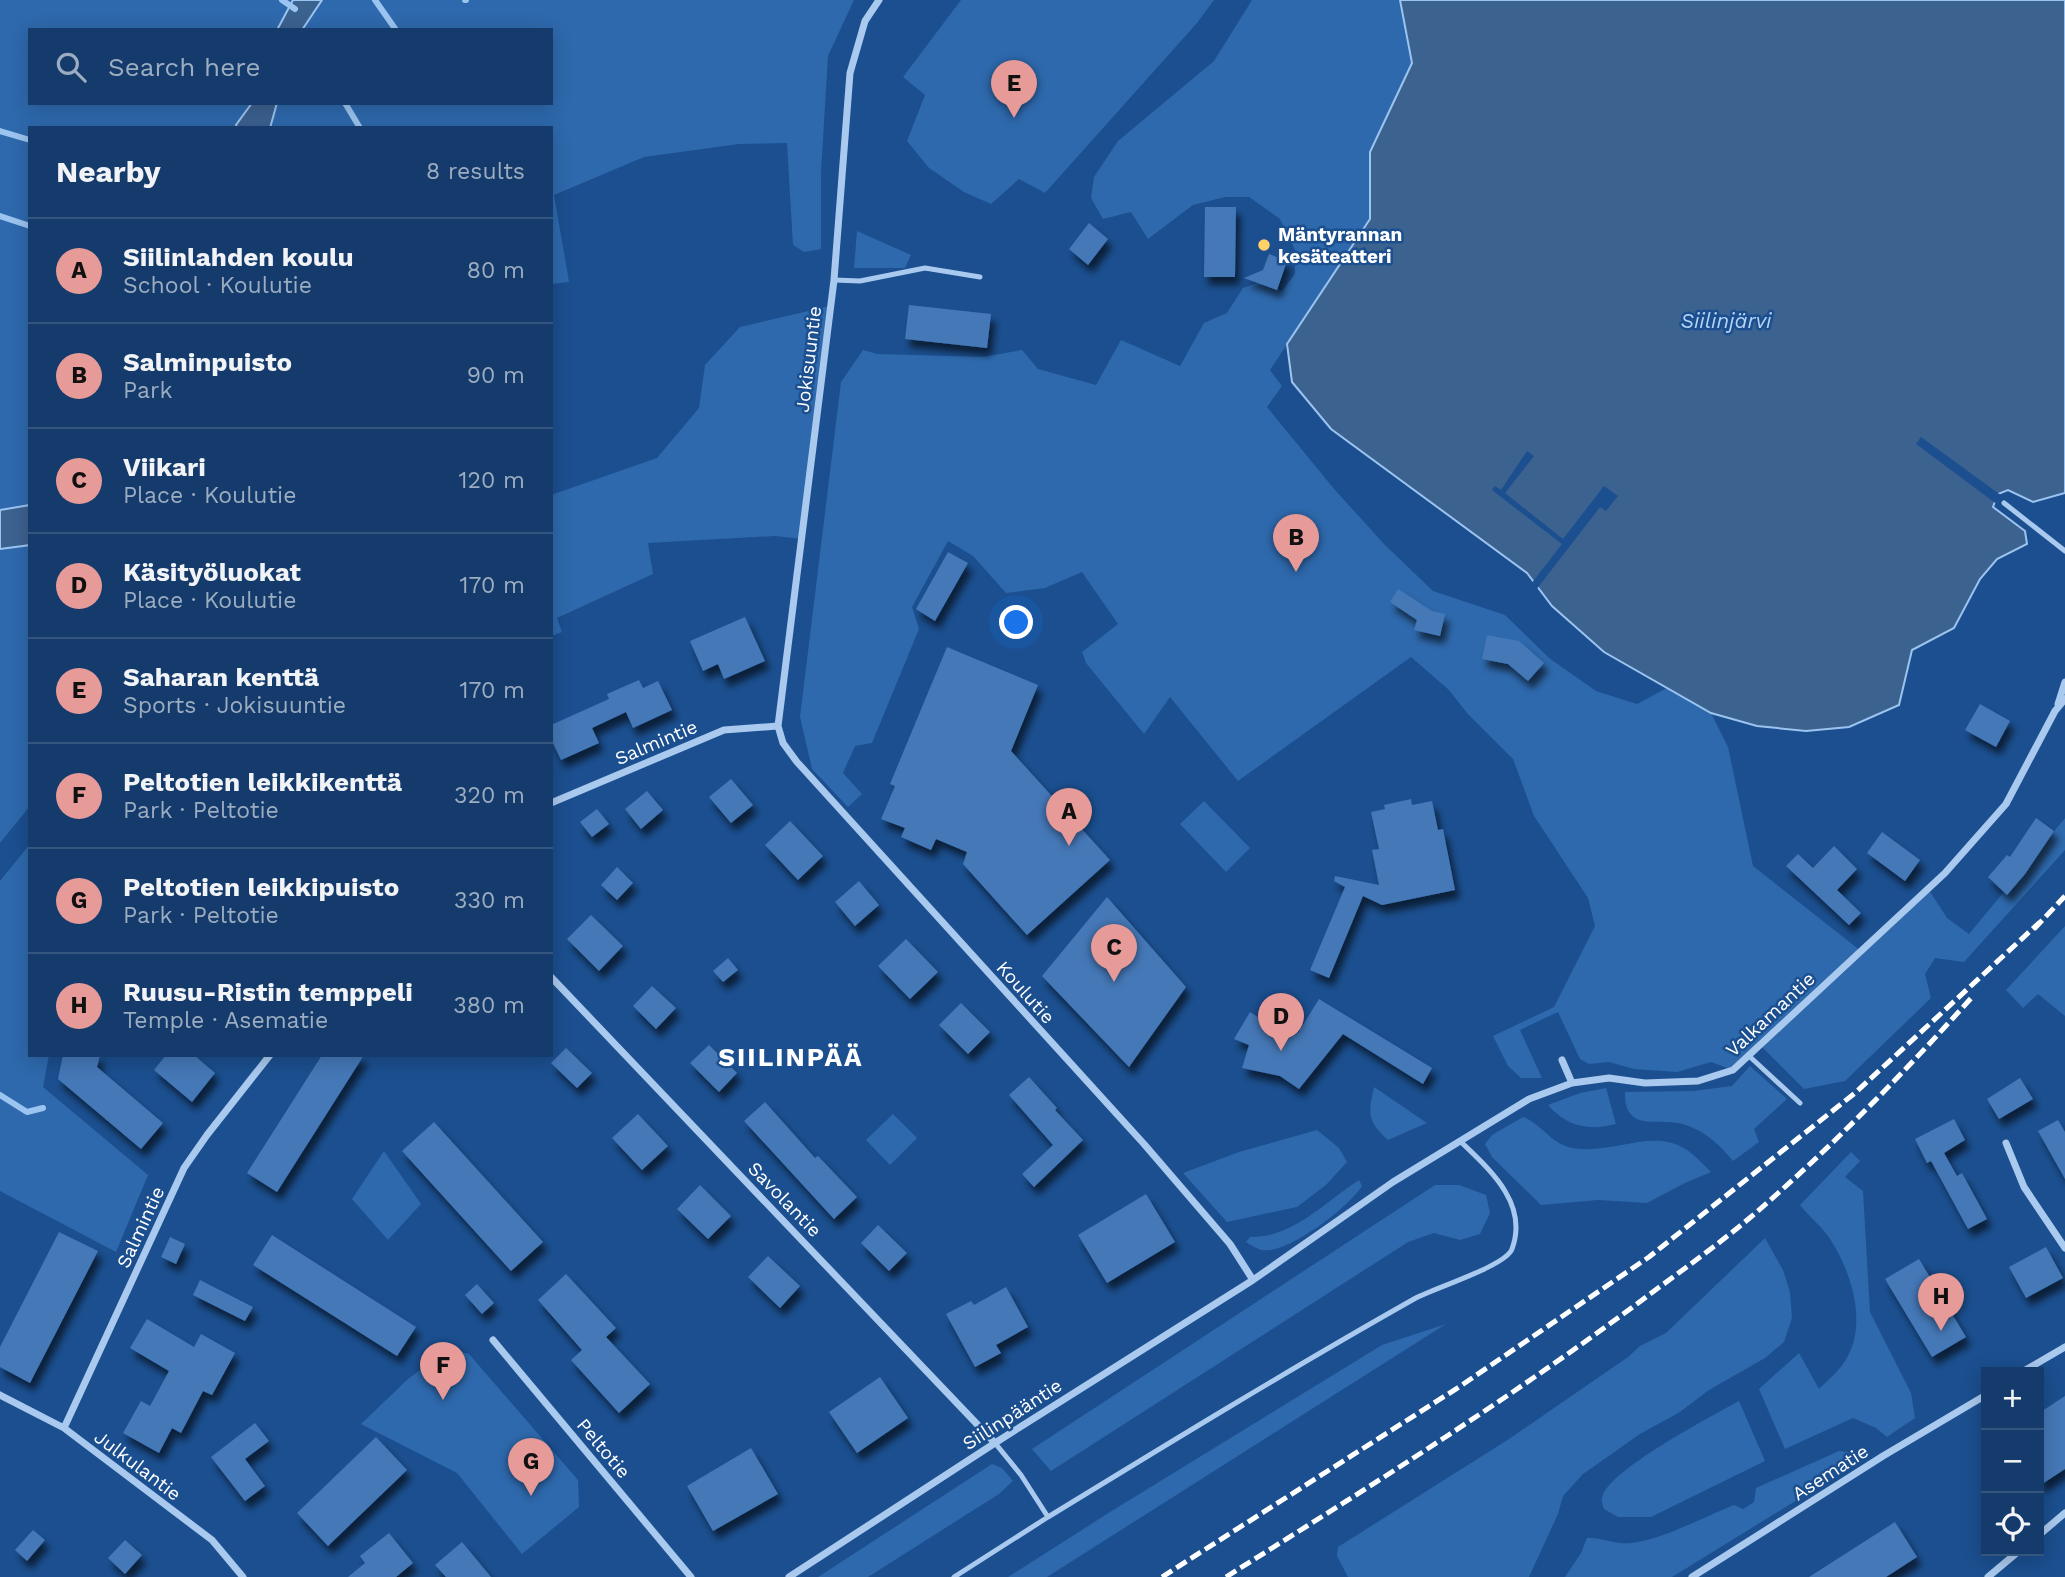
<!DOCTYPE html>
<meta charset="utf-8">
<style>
:root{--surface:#143b6b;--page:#214673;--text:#f1f3f6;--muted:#9dadc1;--line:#33557e;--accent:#e69b98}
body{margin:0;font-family:"Work Sans",sans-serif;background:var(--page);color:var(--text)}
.controls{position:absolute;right:21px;bottom:21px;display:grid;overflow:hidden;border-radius:0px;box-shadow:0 4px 18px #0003}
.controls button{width:63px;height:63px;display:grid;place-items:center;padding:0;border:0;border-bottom:2px solid var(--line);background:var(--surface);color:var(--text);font:35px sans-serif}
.you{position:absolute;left:1017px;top:623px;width:24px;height:24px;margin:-18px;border:5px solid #fff;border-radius:50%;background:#1a73e8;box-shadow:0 0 0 10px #1a73e833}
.badge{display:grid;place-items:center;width:46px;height:46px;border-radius:50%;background:var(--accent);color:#111;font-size:23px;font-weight:700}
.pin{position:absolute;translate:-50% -58px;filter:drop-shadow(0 2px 4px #0008)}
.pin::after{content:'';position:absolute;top:37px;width:24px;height:21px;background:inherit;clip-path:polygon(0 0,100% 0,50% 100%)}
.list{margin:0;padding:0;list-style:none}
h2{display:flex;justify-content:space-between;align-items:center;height:91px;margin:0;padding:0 28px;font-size:30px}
h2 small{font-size:23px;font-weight:400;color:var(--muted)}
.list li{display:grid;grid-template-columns:46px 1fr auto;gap:21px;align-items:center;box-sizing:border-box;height:105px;padding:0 28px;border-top:2px solid var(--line)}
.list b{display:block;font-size:26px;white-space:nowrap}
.list p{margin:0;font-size:23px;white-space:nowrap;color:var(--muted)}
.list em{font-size:23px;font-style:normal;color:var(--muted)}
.icon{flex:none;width:38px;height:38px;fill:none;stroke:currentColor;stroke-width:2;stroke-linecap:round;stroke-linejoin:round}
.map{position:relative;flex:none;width:2065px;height:1577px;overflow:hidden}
.search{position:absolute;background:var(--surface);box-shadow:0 4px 18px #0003;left:28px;top:28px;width:525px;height:77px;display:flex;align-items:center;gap:18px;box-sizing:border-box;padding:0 24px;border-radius:0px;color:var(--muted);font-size:26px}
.panel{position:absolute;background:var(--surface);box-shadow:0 4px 18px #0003;left:28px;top:126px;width:525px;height:931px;border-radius:0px}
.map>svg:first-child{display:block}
</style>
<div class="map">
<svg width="2065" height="1577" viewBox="0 0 2065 1577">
<defs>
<filter id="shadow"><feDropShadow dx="4.5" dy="8" stdDeviation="3.5" flood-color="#0009"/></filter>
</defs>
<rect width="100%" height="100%" fill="#1b4f8f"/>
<path fill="#2e69ad" d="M0,0H293L277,30H30V103H252L236,125L237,128H30V505L0,510Z
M322,0H854L828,56L821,172V249L804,252L793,245L787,143L739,144L644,157L554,195L569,282L551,284V128H270L277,103H551V30H302Z
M961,0H1214L1197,23L1045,193L1019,179L991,204L964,192L929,168L907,141L925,95L903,77Z
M1252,0H1400L1412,63L1370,152V219L1270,370L1282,386L1267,407L1335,490L1385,545L1433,591L1505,615L1549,658L1596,691L1637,704L1667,688L1711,713L1728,747L1753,866L1861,951L1929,890L1947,918L1969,934L2065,818V850L1964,962L1935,958L1925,974L1931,998L1845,1081L1804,1089L1759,1044L1733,1070L1711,1062L1677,1072L1634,1069L1609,1062L1589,1064L1580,1059L1558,1012L1520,1030L1542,1078H1521L1508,1066L1493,1036L1554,1007L1595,926L1588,898L1534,816L1513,759L1467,713L1449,690L1411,657L1238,781L1170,697L1144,734L1086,663L1082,652L1118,624L1082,572L1045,588L1006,593L973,556L948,541L912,607L919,629L872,743L855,746L843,773L862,794L848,807L812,769L800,717L841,382L863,350L877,354L983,357L1022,350L1038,369L1096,385L1121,340L1180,366L1204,323L1227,313L1243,288L1257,283L1282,291L1295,274V250L1280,219L1249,197H1225L1193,205L1148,239L1131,212L1103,219L1091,198L1094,177L1118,141L1214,61Z
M857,231L911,255L905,268H854Z
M830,306L802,539L775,536L648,543L653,574L557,618L562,632L551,636V495L657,458L699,408L705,365L740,327Z
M30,545V806L0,843V549Z
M1204,801L1250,848L1226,872L1180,824Z
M30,844V1055H49L43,1087L148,1175L116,1252L0,1191V881Z
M2065,926V1016L2038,994L2023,1008L2006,990Z
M1750,1066L1787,1099L1754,1129L1759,1142L1733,1161C1720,1145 1706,1132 1686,1125C1661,1116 1624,1135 1625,1092L1693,1091L1732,1086Z
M1374,1087L1427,1123L1388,1140C1367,1121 1368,1114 1374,1087Z
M1606,1088L1616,1124C1589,1131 1567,1127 1548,1105L1580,1093Z
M893,1114L917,1138L890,1165L866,1140Z
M1523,1117C1540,1123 1550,1142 1568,1147C1603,1156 1641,1134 1672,1143C1688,1147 1700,1161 1711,1172L1685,1183L1647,1203L1598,1200L1541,1205L1492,1157L1485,1144L1492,1135Z
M1317,1130L1339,1148L1347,1162L1326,1185L1297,1207L1227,1222L1183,1173L1239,1152Z
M384,1151L421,1204L388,1240L352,1199Z
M1851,1152L1860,1161L1845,1177L1863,1191L1870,1312L1911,1393L1915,1418L1887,1437L1876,1428L1853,1418L1785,1449L1759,1389L1799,1353L1819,1389C1828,1380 1839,1371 1845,1361C1868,1326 1852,1274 1832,1242C1824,1228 1810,1218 1800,1205Z
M1359,1180L1362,1186C1349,1207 1287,1255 1262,1250C1257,1249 1251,1245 1246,1242L1250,1237C1293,1238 1326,1201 1359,1180Z
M1435,1185H1459L1486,1195L1490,1213L1480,1234L1460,1240L1434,1233L1408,1242L1051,1471L1032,1449Z
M1765,1238L1783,1270L1790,1292L1792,1318L1784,1342L1765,1358L1709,1390L1680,1412L1640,1434L1583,1474L1563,1496L1558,1514L1529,1577H1348L1337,1556L1338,1547L1509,1439L1628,1357L1640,1346L1666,1333Z
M1446,1324L1047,1577H1008L1110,1512L1382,1345Z
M448,1349L469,1354L578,1480L579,1507L522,1554L457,1473L361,1424L408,1379Z
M1739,1401L1765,1461L1651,1517H1618L1604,1509C1603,1505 1601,1502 1602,1498C1606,1471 1714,1415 1739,1401Z
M1839,1451L1856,1453L1862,1460L1672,1577H1565L1581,1553L1587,1538C1602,1537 1616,1545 1631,1543C1662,1540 1703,1517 1734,1505L1743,1509L1754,1502L1756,1488Z
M992,1464L1002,1468L1013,1481L999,1494L868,1577H818Z"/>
<path fill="#3c6290" stroke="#9cc4f0" stroke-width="2" d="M293,0H322L302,30H277Z
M1400,0H2065V493L2033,502L2008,490L1998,494L1993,507L2025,531L2027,544L1997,559L1980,579L1954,628L1912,650L1899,705L1849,727L1806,731L1757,726L1711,713L1604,652L1552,606L1527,573L1331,429L1292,382L1287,344L1370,219V152L1412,63Z
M252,103H277L270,128H237L236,125Z
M30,505V545L0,549V510Z"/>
<path fill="#1b4f8f" d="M1921,437L2002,496L1998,505L1916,444Z
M1527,451L1534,456L1505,493L1563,539L1604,486L1618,496L1606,511L1600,507L1536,590L1531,584L1562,544L1492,490L1495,486L1501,490Z"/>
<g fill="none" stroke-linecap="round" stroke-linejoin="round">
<path stroke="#9cc4f0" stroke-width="6" d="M282,0L295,9
M375,0L396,30
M465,0H466
M345,103L360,128
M0,131L30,140
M0,216L30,226
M0,1095L27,1112L43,1108"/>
</g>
<path fill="#4478b7" filter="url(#shadow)" d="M1205,207H1236L1235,277H1204Z
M1089,223L1108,239L1088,265L1069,249Z
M1269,254L1287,261L1277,290L1244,278L1263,270Z
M909,305L991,314L987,348L905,339Z
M948,552L968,563L935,621L916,609Z
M1398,589L1432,611L1445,614L1440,636L1414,630L1417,620L1390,602Z
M745,617L765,661L724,679L718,664L703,671L690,641Z
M1487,635L1519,641L1544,663L1528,681L1508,664L1482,659Z
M947,647L1038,685L1011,751L1110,860L1027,935L963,864L967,852L936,839L931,850L901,837L905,828L881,819L895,786L890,784Z
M639,680L643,688L658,681L672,710L633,728L626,712L592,728L599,743L561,760L551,739V725L609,699L607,694Z
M1980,704L2010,721L1996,747L1965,730Z
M731,779L753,805L731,823L709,797Z
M647,791L663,810L641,829L625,809Z
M1411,799L1412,805L1432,801L1438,830L1443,829L1455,890L1382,905L1363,896L1329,978L1310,970L1345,887L1334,881L1335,876L1379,885L1372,850L1379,849L1371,812L1385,809L1384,805Z
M597,809L609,824L592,837L580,822Z
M2036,818L2054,831L2025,874L2007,895L1988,877L2007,855L2010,857Z
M790,821L823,856L798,880L765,845Z
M1882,832L1920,860L1905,881L1867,853Z
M1834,846L1857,869L1837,890L1861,913L1849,925L1786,866L1798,854L1813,868Z
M617,867L633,883L617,900L601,885Z
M859,881L879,905L855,926L835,902Z
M1107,897L1186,987L1129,1067L1042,976Z
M591,915L623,946L599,971L567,939Z
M906,939L938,972L910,999L878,966Z
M728,958L738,970L723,982L713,971Z
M652,986L676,1008L656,1029L633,1006Z
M1319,999L1432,1068L1423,1084L1343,1034L1299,1089L1280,1076L1242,1068L1249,1045L1234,1039L1250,1012L1278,1030L1298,1033Z
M961,1003L990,1032L968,1054L939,1025Z
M709,1045L737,1073L719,1092L690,1063Z
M566,1048L592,1073L577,1088L551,1063Z
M63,1055H100L97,1067L163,1123L141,1149L58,1079Z
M166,1055H194L215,1073L192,1102L154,1070Z
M322,1055H364L277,1192L247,1173Z
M1029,1077L1057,1108L1055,1110L1083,1140L1034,1187L1022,1174L1053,1145L1009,1095Z
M2020,1078L2033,1099L1999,1119L1987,1099Z
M765,1102L815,1158L818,1156L857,1197L834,1219L744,1121Z
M638,1114L668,1146L642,1170L612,1138Z
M1954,1119L1965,1140L1944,1153L1957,1176L1962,1173L1987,1219L1968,1229L1931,1161L1927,1163L1915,1139Z
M2058,1120L2065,1132V1179L2038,1131Z
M434,1122L543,1242L511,1271L402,1151Z
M700,1185L731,1216L708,1239L677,1209Z
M1146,1194L1175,1242L1107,1283L1078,1235Z
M878,1225L907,1253L889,1271L861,1243Z
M59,1232L98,1251L30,1383L0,1367V1347Z
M272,1235L416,1327L397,1356L253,1265Z
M170,1237L185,1244L176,1264L161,1257Z
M2046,1247L2063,1278L2026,1298L2009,1267Z
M768,1256L800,1286L780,1308L748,1277Z
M1919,1259L1966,1337L1932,1357L1885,1279Z
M566,1274L616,1328L606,1337L650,1384L619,1413L571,1360L582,1350L538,1300Z
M200,1280L253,1307L245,1321L193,1295Z
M477,1284L494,1303L482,1314L465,1295Z
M1006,1287L1028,1327L996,1345L1001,1353L975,1367L946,1314L971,1301L974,1305Z
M147,1319L194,1347L201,1334L235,1353L212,1395L203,1391L181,1433L172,1428L159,1453L123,1433L141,1401L150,1406L169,1371L130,1348Z
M880,1377L908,1418L857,1453L829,1412Z
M2065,1396V1469L2039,1486V1413Z
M255,1423L269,1441L245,1459L265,1486L245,1501L211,1457Z
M376,1437L407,1470L328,1546L297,1513Z
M751,1448L778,1494L713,1531L687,1486Z
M1895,1522L1917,1557L1886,1577H1809Z
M33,1530L45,1540L27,1561L15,1550Z
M389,1533L413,1563L396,1577H348L365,1563L360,1556Z
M125,1540L142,1555L125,1574L108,1558Z
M462,1542L491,1577H446L435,1565Z"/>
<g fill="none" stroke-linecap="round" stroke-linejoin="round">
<path stroke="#a9c9ee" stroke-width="5" d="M834,280L860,281L925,268L980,277
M2004,503L2065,551
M1748,1055L1800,1103
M995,1443L1021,1475L1048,1517C1169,1443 1290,1369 1414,1299C1434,1288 1506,1266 1512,1249C1529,1203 1489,1169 1460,1141
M954,1577L1048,1517"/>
<path stroke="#a9c9ee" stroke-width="7" d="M879,0L865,21L850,73L834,280L778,726L783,743L797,762L1144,1144L1230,1244L1253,1280
M2058,704L2065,682
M551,803L724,730L778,726
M551,977L995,1443
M1562,1060L1572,1083
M2006,1143L2024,1187L2065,1248
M493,1340L691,1577
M2022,1372L2065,1347
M0,1395L64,1428L212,1540L243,1577
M64,1428L184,1168L207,1135L270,1055
M2039,1535L2065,1513
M789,1577L995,1443L1253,1280L1393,1182L1529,1099L1572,1083L1609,1078L1645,1083L1698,1081L1733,1070L1945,873L2006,804L2055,711L2065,699
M1692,1577L1883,1456L1986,1395
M1988,1577L2019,1551"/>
<path stroke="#fff" stroke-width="5" stroke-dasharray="12 5" stroke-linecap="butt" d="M2034,929L2065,896
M1162,1577L1459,1387L1649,1257L1855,1093L2040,922
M1226,1577C1363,1491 1500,1405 1630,1309C1671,1278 1713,1249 1752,1216C1829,1150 1905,1072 1973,996"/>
</g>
<circle fill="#ffd166" stroke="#1b4f8f" stroke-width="2.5" cx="1264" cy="245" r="7"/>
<g text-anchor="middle" stroke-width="5" stroke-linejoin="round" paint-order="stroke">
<g font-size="19" font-weight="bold" fill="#fff" stroke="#1b4f8f" text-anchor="start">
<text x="1278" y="241">Mäntyrannan<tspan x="1278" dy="22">kesäteatteri</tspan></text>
</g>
<g font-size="19" fill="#fff" stroke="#1b4f8f">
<text transform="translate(808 359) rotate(-83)" y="7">Jokisuuntie</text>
<text transform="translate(656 742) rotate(-23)" y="7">Salmintie</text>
<text transform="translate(1026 992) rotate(48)" y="7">Koulutie</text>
<text transform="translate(1770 1014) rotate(-43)" y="7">Valkamantie</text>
<text transform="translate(785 1199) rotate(46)" y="7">Savolantie</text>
<text transform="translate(140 1227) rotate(-65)" y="7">Salmintie</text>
<text transform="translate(1012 1414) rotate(-33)" y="7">Siilinpääntie</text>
<text transform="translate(604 1448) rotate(50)" y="7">Peltotie</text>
<text transform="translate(138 1465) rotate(37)" y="7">Julkulantie</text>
<text transform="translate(1830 1472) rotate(-33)" y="7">Asematie</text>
</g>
<g font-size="21" font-style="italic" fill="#b5d3f5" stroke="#1b4f8f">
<text x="1726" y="328">Siilinjärvi</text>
</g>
<g font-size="26" font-weight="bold" letter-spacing="2" fill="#fff" stroke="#1b4f8f">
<text x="791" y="1066">SIILINPÄÄ</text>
</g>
</g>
</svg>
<div class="controls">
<button>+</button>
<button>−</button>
<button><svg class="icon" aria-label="locate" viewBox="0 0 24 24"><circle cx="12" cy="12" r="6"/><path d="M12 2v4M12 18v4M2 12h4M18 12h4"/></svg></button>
</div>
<div class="you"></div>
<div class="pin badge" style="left:1069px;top:846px">A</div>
<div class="pin badge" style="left:1296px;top:572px">B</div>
<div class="pin badge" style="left:1114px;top:982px">C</div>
<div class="pin badge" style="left:1281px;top:1051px">D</div>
<div class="pin badge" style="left:1014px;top:118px">E</div>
<div class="pin badge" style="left:443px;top:1400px">F</div>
<div class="pin badge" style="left:531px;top:1496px">G</div>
<div class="pin badge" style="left:1941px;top:1331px">H</div>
<div class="search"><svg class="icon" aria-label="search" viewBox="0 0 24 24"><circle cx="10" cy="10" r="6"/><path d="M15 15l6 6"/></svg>Search here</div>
<section class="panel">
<h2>Nearby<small>8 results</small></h2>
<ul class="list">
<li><span class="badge">A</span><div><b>Siilinlahden koulu</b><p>School · Koulutie</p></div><em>80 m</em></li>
<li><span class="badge">B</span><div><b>Salminpuisto</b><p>Park</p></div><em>90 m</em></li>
<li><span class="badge">C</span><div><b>Viikari</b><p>Place · Koulutie</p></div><em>120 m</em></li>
<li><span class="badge">D</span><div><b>Käsityöluokat</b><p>Place · Koulutie</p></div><em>170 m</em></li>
<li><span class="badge">E</span><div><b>Saharan kenttä</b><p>Sports · Jokisuuntie</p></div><em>170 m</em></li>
<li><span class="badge">F</span><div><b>Peltotien leikkikenttä</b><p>Park · Peltotie</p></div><em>320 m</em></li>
<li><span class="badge">G</span><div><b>Peltotien leikkipuisto</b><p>Park · Peltotie</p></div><em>330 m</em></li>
<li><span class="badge">H</span><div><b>Ruusu-Ristin temppeli</b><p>Temple · Asematie</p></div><em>380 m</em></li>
</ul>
</section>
</div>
